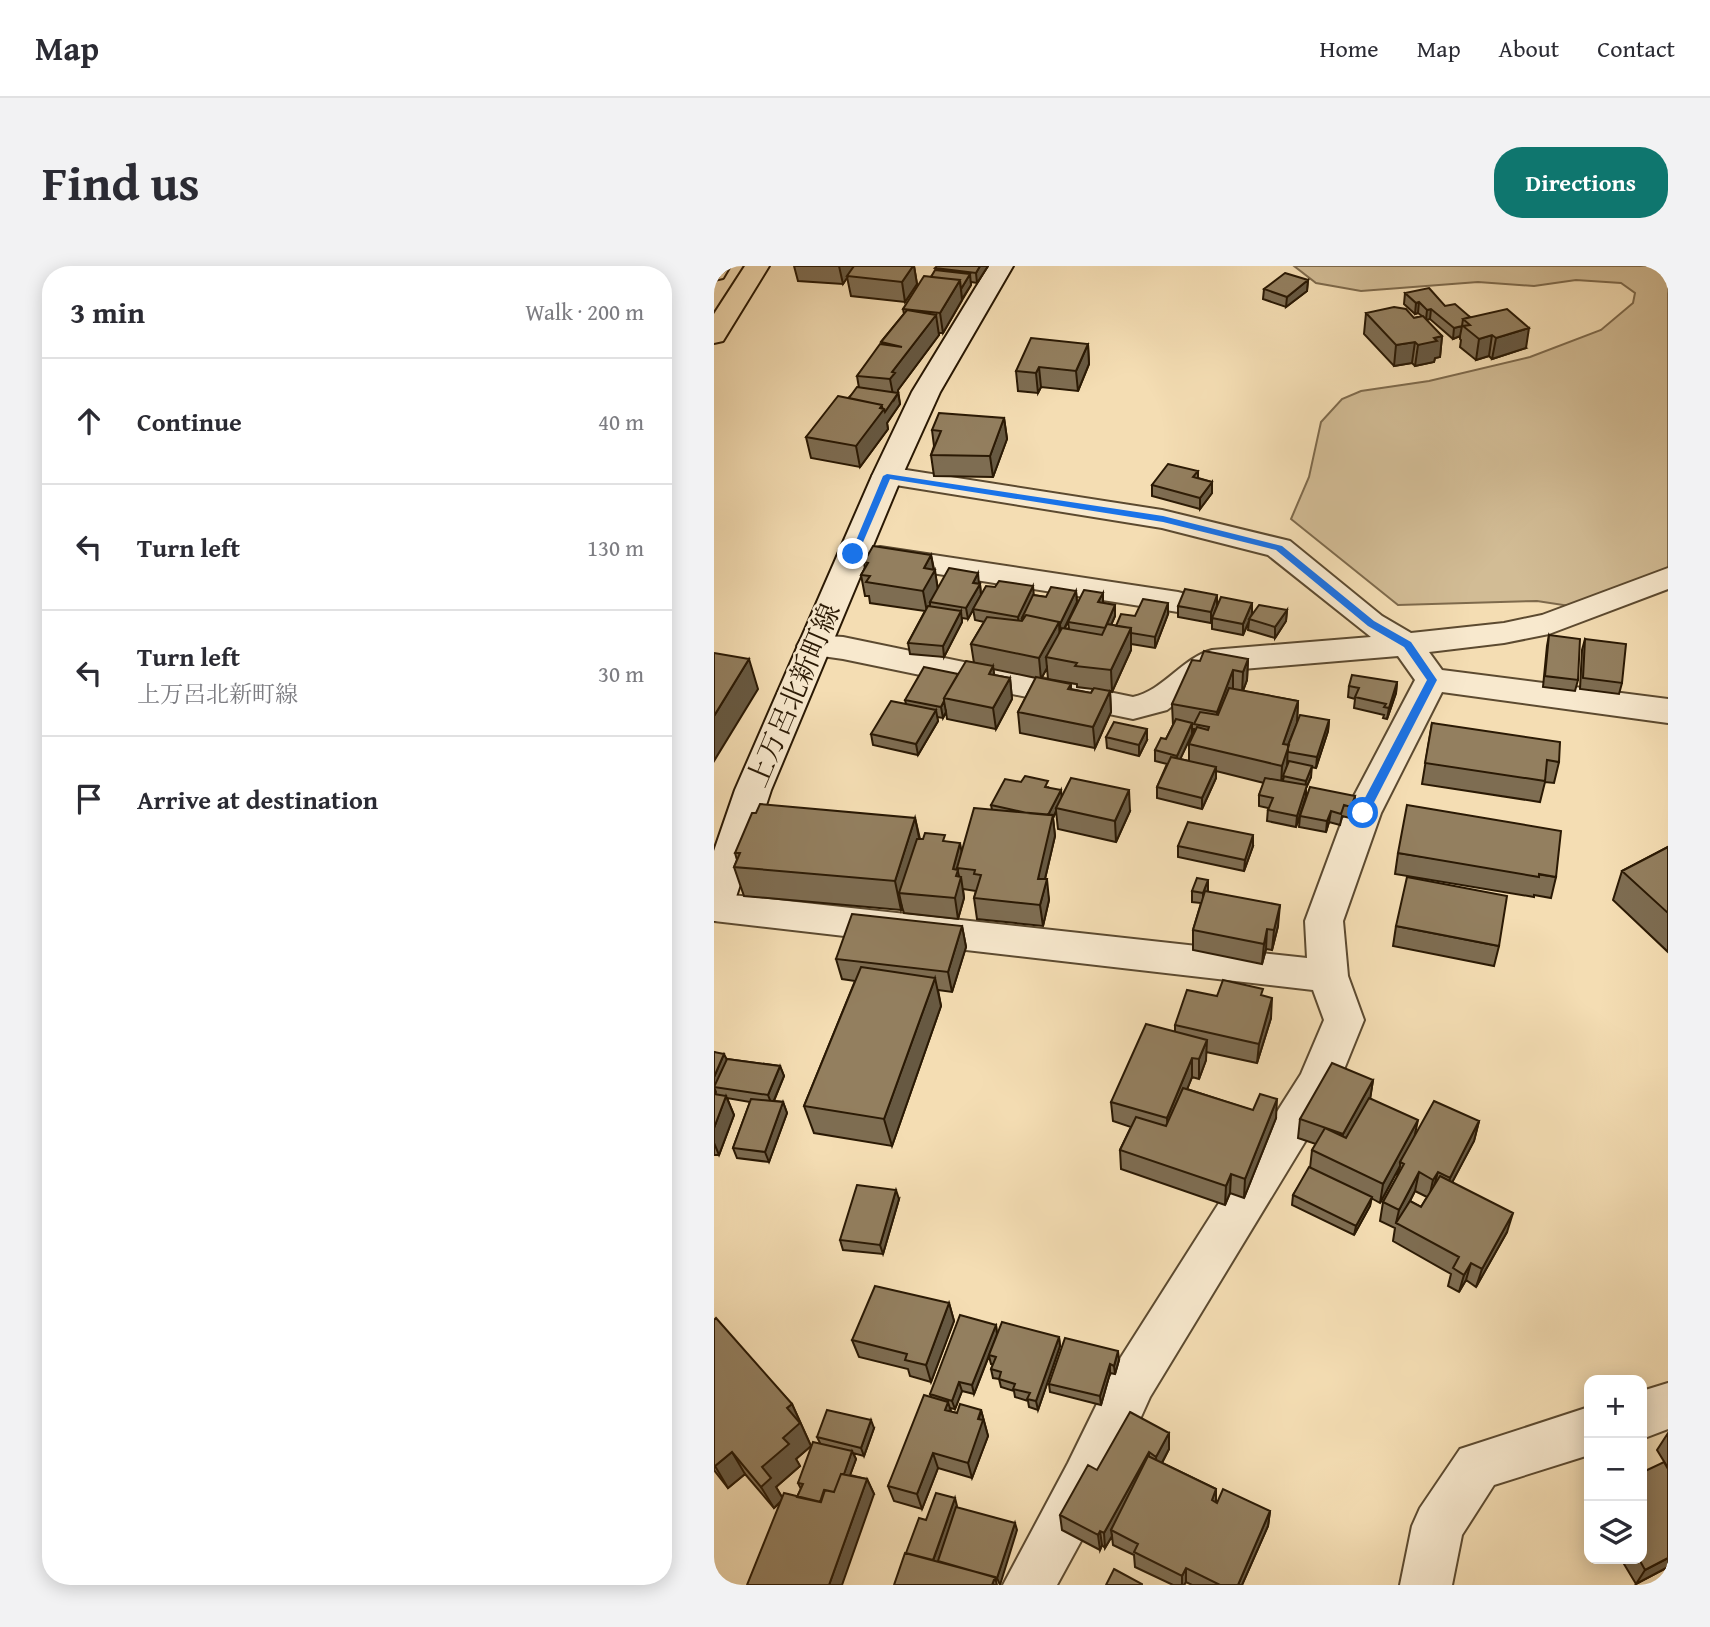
<!DOCTYPE html>
<meta charset="utf-8">
<style>
:root{--surface:#fff;--page:#f2f2f3;--text:#2b2b33;--muted:#7c7c81;--line:#e1e1e2;--accent:#0f766e}
body{margin:0;font-family:"Gentium Book Plus","Noto Serif JP",serif;background:var(--page);color:var(--text)}
.controls{position:absolute;right:21px;bottom:21px;display:grid;overflow:hidden;border-radius:14px;box-shadow:0 4px 18px #0003}
.controls button{width:63px;height:63px;display:grid;place-items:center;padding:0;border:0;border-bottom:2px solid var(--line);background:var(--surface);color:var(--text);font:35px sans-serif}
.stop{position:absolute;width:21px;height:21px;margin:-16px;border:5px solid #1a73e8;border-radius:50%;background:#fff}
.stop.end{background:#1a73e8;border-color:#fff;box-shadow:0 2px 7px #0008}
.list{margin:0;padding:0;list-style:none}
h2{display:flex;justify-content:space-between;align-items:center;height:91px;margin:0;padding:0 28px;font-size:30px}
h2 small{font-size:23px;font-weight:400;color:var(--muted)}
.list li{display:grid;grid-template-columns:46px 1fr auto;gap:21px;align-items:center;box-sizing:border-box;height:126px;padding:0 28px;border-top:2px solid var(--line)}
.list b{display:block;font-size:26px;white-space:nowrap}
.list p{margin:0;font-size:23px;white-space:nowrap;color:var(--muted)}
.list em{font-size:23px;font-style:normal;color:var(--muted)}
.icon{flex:none;width:38px;height:38px;fill:none;stroke:currentColor;stroke-width:2;stroke-linecap:round;stroke-linejoin:round}
.map{position:relative;flex:none;width:954px;height:1319px;overflow:hidden;border-radius:28px}
header{display:flex;align-items:center;gap:42px;box-sizing:border-box;height:98px;padding:0 35px;background:var(--surface);border-bottom:2px solid var(--line)}
header strong{font-size:33px}
nav{display:flex;gap:38px;margin-inline-start:auto;font-size:24px}
.intro{display:flex;align-items:center;justify-content:space-between;box-sizing:border-box;height:168px;padding:0 42px}
h1{margin:0;font-size:49px}
.button{padding:18px 32px;border-radius:28px;background:var(--accent);color:#fff;font-size:24px;font-weight:700}
main{display:flex;gap:42px;padding:0 42px}
aside{flex:1;background:var(--surface);border-radius:28px;box-shadow:0 4px 18px #0003}
.map>svg:first-child{display:block}
</style>
<header>
<strong>Map</strong>
<nav><a>Home</a><a>Map</a><a>About</a><a>Contact</a></nav>
</header>
<div class="intro"><h1>Find us</h1><a class="button">Directions</a></div>
<main>
<aside>
<h2>3 min<small>Walk · 200 m</small></h2>
<ul class="list">
<li><svg class="icon" aria-label="ahead" viewBox="0 0 24 24"><path d="M12 20V5M6 11l6-6 6 6"/></svg><div><b>Continue</b></div><em>40 m</em></li>
<li><svg class="icon" aria-label="left" viewBox="0 0 24 24"><path d="M17 20v-9H6M10 6l-5 5 5 5"/></svg><div><b>Turn left</b></div><em>130 m</em></li>
<li><svg class="icon" aria-label="left" viewBox="0 0 24 24"><path d="M17 20v-9H6M10 6l-5 5 5 5"/></svg><div><b>Turn left</b><p>上万呂北新町線</p></div><em>30 m</em></li>
<li><svg class="icon" aria-label="arrive" viewBox="0 0 24 24"><path d="M6 21V4h12l-3 4 3 4H6"/></svg><div><b>Arrive at destination</b></div></li>
</ul>
</aside>
<div class="map">
<svg width="954" height="1319" viewBox="0 0 954 1319">
<rect width="100%" height="100%" fill="#f4ddb3"/>
<filter id="stains"><feTurbulence type="fractalNoise" baseFrequency=".00286" numOctaves="4"/><feColorMatrix values="0 0 0 0 .2 0 0 0 0 .09 0 0 0 0 .02 0 0 0 .5 -.17"/></filter>
<radialGradient id="worn" r=".72"><stop offset=".6" stop-color="#630" stop-opacity="0"/><stop offset="1" stop-color="#630" stop-opacity=".3"/></radialGradient>
<path fill="#d2bc95" stroke="#7e6a4c" stroke-width="2" d="M580,0H954V313L930,332L882,344L823,335L684,339L577,253L595,211L607,156L628,133L647,125L715,115L816,91L887,64L919,37L921,27L907,17L862,14L820,20L764,16L647,25L602,17Z"/>
<g fill="none" stroke-linecap="round" stroke-linejoin="round">
<defs>
<path id="street" d="M173,201L448,244L576,275L668,350L697,367L790,357L828,349L954,302V323L835,368L790,377L715,386L728,404L954,433V457L728,426L667,547L629,655L634,710L650,754L620,828L436,1131L390,1233L343,1319H289L354,1197L402,1099L587,808L610,754L599,724L0,655V627L593,692L591,655L631,547L701,414L684,390L505,405L453,444L419,453L129,393L87,387L83,380L87,373L99,369L129,371L419,431C449,425 468,392 498,384L657,371L554,289L448,262L163,216L158,210L163,204Z
M166,281L464,326L475,329L480,336L475,343L464,346L155,297L151,290L155,283Z
M954,1117V1163L928,1173V1125Z
M875,1141V1189L780,1219L748,1269L738,1319H686L698,1260L706,1242L746,1183Z"/>
<path id="secondary" d="M275,0H299L226,126L188,210L57,524L19,640L13,650L0,654V585L21,524L158,210L198,126Z"/>
<path id="highway" d="M0,0H16L9,12L0,14Z
M31,0H55L9,75L0,77V48Z"/>
</defs>
<use href="#street" stroke="#5c4a30" stroke-width="4"/>
<use href="#secondary" stroke="#2a1904" stroke-width="4"/>
<use href="#highway" stroke="#2a1904" stroke-width="4"/>
<use href="#street" fill="#f8e9ce" fill-rule="evenodd"/>
<use href="#secondary" fill="#f8e9ce" fill-rule="evenodd"/>
<use href="#highway" fill="#f4ddb3" fill-rule="evenodd"/>
</g>
<path fill="#7e6d52" stroke="#2a1904" stroke-width="2" fill-rule="evenodd" d="M80,0H200L203,18L191,36L137,30L133,11L129,18L84,15Z
M223,0H274L263,17L257,16V19L229,67H225V69L184,124L186,138L173,157L174,163L146,201L97,192L92,171L145,122L143,110L168,78L167,76L190,48L189,43L217,11L222,4Z
M594,14L593,25L572,41L549,33L550,23Z
M691,27L731,40L756,51L812,82L778,93L775,90L762,94L746,81L747,74L746,73V70L739,73L716,53L712,54L728,70L726,91L721,92L720,96L701,100L698,97L680,100L650,68L652,47L700,52L708,50L704,47L701,48L690,38Z
M374,78L375,98L364,125L327,121L324,127L304,125L302,105Z
M290,152L293,173L279,211L220,210L217,189L220,180L218,164Z
M484,205V212L498,216V227L486,243L438,230V219Z
M217,289L224,322L266,318L267,329L254,353L248,352V356L230,391L196,388L194,377L211,345L156,337L155,330H151L147,309L151,303L150,296Z
M362,325L363,336L351,362L355,363L354,356L389,337L401,339V350L397,359L402,360L421,350L454,348L441,382L417,378V384L398,426L396,425L397,446L381,482L306,467L304,446L322,412L279,403L280,409L296,412L298,433L282,463L233,453L232,446L229,452L223,451L224,455L204,489L159,479L157,468L192,438L191,434L244,408L260,397L257,378L270,356L261,354L259,343L320,329L332,331ZM333,402L334,413L363,418V421L379,423L377,427L357,423V418L327,413Z
M538,337V348L573,344L572,355L561,372L534,364L535,355L529,369L498,363V354L497,357L464,351V340L503,341Z
M835,369L864,414L861,425L829,421L833,380Z
M871,373L908,417L905,428L866,423L868,384Z
M534,393L533,414L529,425L584,435L583,457L615,454L614,465L602,502L597,501V511L592,522V530L582,561L553,555L554,542L545,540V529L550,517L502,505V512L488,543L443,532V521L453,498L441,495V484L452,473L459,459L458,438L486,395ZM478,463H480V466L475,478V495L466,493L478,468Z
M683,416L682,427L673,453L669,452L670,449L640,442L641,433L634,431L635,420Z
M718,457L845,496L840,517L831,516L826,536L708,518Z
M392,471L433,474L425,490L393,482Z
M334,521L347,531L416,545L402,576L344,563L342,545L339,552L341,570L331,613L335,634L329,660L263,653L260,632L262,625L249,623L250,632L244,653L190,647L188,641L187,644L30,630L20,601L23,594L21,587L201,552L206,573L232,576L248,586L278,544L277,539Z
M641,530L639,541L636,552L628,550L626,559L615,556L612,566L585,561L586,550Z
M464,580H539L530,605L464,591Z
M954,581V686L899,634L908,605Z
M684,587L842,611L837,632L820,629V631L681,608Z
M478,625L493,626L564,660L558,684L552,683L548,698L479,684V664L487,637L478,636Z
M248,660L252,681L238,726L224,724L227,740L178,880L100,867L90,840L141,715L128,713L122,693Z
M682,660L785,680L780,700L679,680Z
M503,730H548L557,752L543,797L492,786V794L485,813L478,811L473,823L562,852L530,932L516,927L511,939L407,903L406,884L417,861L399,855L397,836L461,766V759Z
M0,786L13,793L66,800L70,810L60,835L69,836L73,847L55,896L23,892L19,882L36,836L13,832L20,849L5,889H0Z
M659,814L656,832L700,871L765,855L760,875L738,916L793,966L762,1021L752,1014L745,1026L734,1020L737,1008L679,975L681,962L666,955L669,936L683,911L686,900L666,937L657,932L656,940L640,969L578,939L579,929L596,902L598,884L602,878L584,872L586,853ZM701,925L713,931L707,941L696,935Z
M185,933L169,988L129,984L126,974Z
M235,1037L240,1055L217,1116L196,1110L194,1103L145,1091L138,1074Z
M0,1054L78,1138L97,1180L82,1193L86,1200L62,1221L68,1231H83L87,1223L84,1217L106,1177L103,1171L160,1162L150,1190L139,1187L142,1193L136,1209L153,1213L160,1228L67,1236L60,1242L31,1208L14,1222L0,1204Z
M282,1059L283,1068L345,1071L346,1080L324,1144L315,1141L314,1135L301,1131L300,1125L287,1121L285,1113L279,1112L277,1103L279,1098H277L275,1090L260,1128L248,1125L241,1143L236,1142L237,1146L243,1147L267,1144L274,1170L258,1212L224,1202L208,1243L180,1235L174,1220L217,1131L216,1128Z
M405,1094L401,1108L396,1107L387,1139L336,1126L335,1118Z
M455,1167V1183L448,1197L502,1223V1236L556,1245L554,1260L528,1319H478L472,1316L470,1319H459L421,1301L420,1289L399,1279L398,1270L391,1282L388,1279L386,1284L348,1264L346,1249L383,1204Z
M954,1167V1301L922,1318L907,1293H928L929,1206L954,1202L943,1184Z"/>
<path fill="#675942" stroke="#2a1904" stroke-width="2" d="M125,0H141L129,18Z
M199,0H200L203,18L191,36L188,16Z
M266,0H274L263,17L262,7Z
M256,8L257,19L248,33L247,23Z
M246,14L248,34L229,67L226,47Z
M594,14L593,25L572,41L573,31Z
M705,36L704,47L701,48L702,37Z
M717,43L716,53L712,54L713,44Z
M222,49L225,69L184,124V127L180,134L176,113L178,106Z
M748,60L746,70L739,73L740,62Z
M815,62L812,82L778,93L782,72Z
M778,69L775,90L762,94L765,73Z
M728,70L726,91L721,92L720,96L701,100L704,79L720,72Z
M701,76L698,97L680,100L682,79Z
M374,78L375,98L364,125L362,105Z
M325,101L327,121L324,127L322,107Z
M184,127L186,138L173,157L174,163L146,201L142,180L168,139Z
M290,152L293,173L279,211L276,190Z
M498,216V227L486,243V232Z
M217,289L220,306L221,304L224,325L216,336V339L213,346L209,325L210,302Z
M264,307L265,318L259,317Z
M266,318L267,329L254,353L252,342Z
M319,320L320,331L308,352V356L305,362L304,351Z
M362,325L363,336L347,369L346,358Z
M389,327V338L384,336Z
M503,329V340L497,357V346Z
M454,337V348L441,382V371Z
M538,337V348L529,369V358Z
M401,339V350L391,373V362Z
M573,344L572,355L561,372V361Z
M247,345L248,356L230,391L229,380Z
M345,356L346,377L332,391L333,402L327,413L325,392Z
M417,362V384L398,426L397,404Z
M35,393L44,423L0,495V450Z
M534,393L533,414L528,427L529,406Z
M279,400L282,421L275,408Z
M519,404V426L502,467L503,446Z
M296,412L298,433L282,463L279,442Z
M683,416L682,427L673,453L675,442Z
M396,425L397,446L381,482L379,461Z
M230,435L232,446L229,452L227,441Z
M584,435L583,457L574,479L573,500L567,521L569,478Z
M222,444L224,455L204,489L202,478Z
M615,454L614,465L602,502L603,491Z
M478,457V468L463,500V490Z
M433,463V474L425,490V479Z
M598,500L597,511L592,522V530L582,561L583,550L591,523L592,515Z
M502,501V512L488,543V532Z
M347,524L348,535L342,542V545L339,552L341,570L326,634L324,613L333,551Z
M415,524L416,545L402,576L401,555Z
M641,530L639,541L636,552L637,541Z
M617,545L615,556L612,566L613,555Z
M201,552L207,581L185,627L188,641L187,644L181,615Z
M539,569V580L530,605L531,594Z
M246,577L250,598L243,602L246,614L247,611L250,632L244,653L241,632L239,603Z
M333,613L335,634L329,660L326,639Z
M494,614V625L489,638V627Z
M566,639L564,660L558,684L560,664Z
M248,660L252,681L238,726L234,706Z
M553,663L552,683L548,698L550,678Z
M221,712L227,740L178,880L170,853Z
M558,732L557,752L543,797L545,778Z
M493,774L492,794L485,813V793Z
M10,788L15,798L0,821L2,826L0,831V811Z
M478,792V811L454,871L453,852Z
M66,800L70,810L58,839L54,829Z
M659,814L656,834L627,887L629,868Z
M12,830L20,849L5,889L0,877V862Z
M563,833L562,852L530,932L531,913Z
M69,836L73,847L55,896L51,886Z
M704,854L700,873L686,896V900L666,937L669,918Z
M765,855L760,875L731,930L736,912Z
M705,906L701,925L684,958L682,957L685,944Z
M724,906L719,924L715,932L719,914Z
M517,908L516,927L511,939L512,920Z
M182,924L185,933L169,988L166,979Z
M658,931L656,940L640,969L642,960Z
M799,947L793,966L762,1021L768,1003Z
M757,997L752,1014L745,1026L750,1009Z
M235,1037L240,1055L217,1116L212,1099Z
M282,1059L283,1068L260,1128L258,1119Z
M345,1071L346,1080L324,1144L322,1135Z
M404,1085L405,1094L401,1108L400,1100Z
M396,1098V1107L387,1139L386,1130Z
M245,1116L248,1125L241,1143L238,1135Z
M234,1136L239,1152L231,1144Z
M78,1138L97,1180L82,1193L86,1200L62,1221L69,1233L60,1242L47,1221L48,1201L69,1172L73,1142Z
M267,1144L274,1170L258,1212L254,1197Z
M157,1154L160,1162L150,1190L147,1182Z
M455,1167V1183L443,1206L442,1191Z
M138,1185L142,1193L127,1234L123,1227Z
M18,1186L31,1208L14,1222L1,1200Z
M435,1186V1202L397,1264L398,1270L391,1282L390,1267Z
M219,1187L224,1202L208,1243L203,1228Z
M153,1213L160,1228L128,1319H115Z
M502,1223V1238L498,1234Z
M241,1232L243,1240L222,1302L219,1295Z
M556,1245L554,1260L528,1319H524Z
M301,1257L303,1264L286,1319L283,1312Z
M386,1265L388,1279L386,1284L384,1269Z
M954,1292V1301L922,1318L931,1304Z
M472,1302V1316L470,1319H468V1310Z
M281,1311L283,1319H278Z"/>
<path fill="#937f5f" stroke="#2a1904" stroke-width="2" d="M140,0H199L188,16L133,10Z
M223,0H266L262,7L221,2Z
M221,4L256,8L247,23L246,14L217,11Z
M571,7L594,14L573,31L550,23Z
M210,10L246,14L226,47L189,43Z
M715,22L731,40L741,38L756,51L749,53L748,60L740,62L717,43L713,44L705,36L702,37L691,27Z
M680,41L692,43L700,52L709,50L728,70L720,72L723,75L704,79L701,76L682,79L652,47Z
M793,43L815,62L782,72L778,69L765,73L749,60L756,59L749,53Z
M193,44L222,49L178,106L181,107L176,113L143,110L166,78L188,81L167,76Z
M317,72L374,78L362,105L325,101L322,107L302,105Z
M143,121L184,127L171,146L170,143L168,142V139L135,132Z
M124,130L168,139L166,142L170,143L142,180L92,171Z
M225,147L290,152L276,190L217,189L227,165L218,164Z
M454,198L484,205L479,211L498,216L486,232L438,219Z
M159,280L217,289L210,302L221,304L209,325L152,316L156,310L147,309L154,297L150,296Z
M235,302L264,307L259,317L266,318L252,342L216,336Z
M285,315L319,320L304,351L259,343L272,320L281,321Z
M337,321L362,325L346,358H345V356L312,349L310,352H308L319,329L332,331Z
M471,323L503,329L497,346L464,340Z
M370,324L389,327L384,336L401,339L391,362L354,356Z
M507,331L538,337L529,358L498,352Z
M429,333L454,337L441,371L417,367V362L402,360L407,348L421,350Z
M545,339L573,344L561,361L535,353Z
M214,340L247,345L229,380L194,377Z
M312,349L345,356L325,392L257,378L273,351L308,355Z
M393,358L417,362L397,404L361,400L363,397L332,391L348,362L388,369Z
M835,369L866,373L864,414L831,410Z
M871,373L912,378L908,417L869,412Z
M490,385L534,393L529,406L519,404L503,446L458,438L478,394L486,395Z
M0,387L35,393L0,450Z
M252,395L279,400L275,408L296,412L279,442L230,432Z
M210,401L244,408L230,432V435L227,441L191,434Z
M638,409L683,416L675,442L670,441L672,438L641,431L645,422L635,420Z
M322,411L357,418L354,423L377,427L380,422L396,425L379,461L304,446Z
M515,422L584,435L569,478L575,479L568,500L475,478L483,461L494,464L495,461L480,458L486,446L504,449Z
M177,435L222,444L202,478L157,468Z
M586,449L615,454L603,491L574,486V480Z
M462,453L478,457L463,490L441,484L447,472L452,473Z
M400,456L433,463L425,479L392,471Z
M718,457L846,476L845,496L833,494L831,515L711,497Z
M457,491L502,501L488,532L443,521Z
M575,495L598,500L592,515L569,510Z
M311,510L334,515L331,521L347,524L334,549L313,547L277,539L291,513L307,516Z
M357,512L415,524L401,555L342,542Z
M551,512L593,519L583,550L554,544L559,532L545,529Z
M596,521L641,530L637,541L630,539L627,548L617,545L613,555L586,550Z
M46,538L201,552L181,615L20,601L26,587H21L38,547H42Z
M693,539L847,565L842,611L825,608V611L684,587Z
M260,542L339,549L324,613H333L326,639L260,632L267,609L260,608L261,604L243,602Z
M474,556L539,569L531,594L464,580Z
M211,567L231,569L229,575L246,577L239,603L244,604L242,610L247,611L241,632L185,627L203,573H209Z
M954,581V647L908,605Z
M693,611L793,630L785,680L682,660Z
M483,612L494,614L489,627L478,625Z
M491,625L566,639L560,664L553,663L550,678L479,664Z
M138,648L248,660L234,706L122,693Z
M147,701L221,712L170,853L90,840Z
M509,714L549,723L547,729L558,732L545,778L461,759L473,724L503,730Z
M432,758L493,774L485,793L478,792L453,852L397,836Z
M0,786L10,788L0,811Z
M13,793L66,800L54,829L0,821Z
M618,797L659,814L629,868L586,853Z
M469,822L539,844L546,828L563,833L531,913L517,908L512,920L406,884L422,851L452,860Z
M0,828L12,830L0,862Z
M655,832L704,854L669,918L598,884L611,862L632,872Z
M37,833L69,836L51,886L19,882Z
M720,835L765,855L736,912L724,906L719,914L705,906L685,944L669,936L690,898L686,896Z
M595,901L658,931L642,960L579,929Z
M726,910L799,947L768,1003L757,997L750,1009L739,1002L745,991L682,957L696,935L707,941Z
M143,919L182,924L166,979L126,974Z
M161,1020L235,1037L212,1099L191,1094L193,1088L138,1074Z
M246,1049L282,1059L258,1119L245,1116L238,1135L216,1128Z
M2,1052L78,1138L73,1142L86,1157L69,1172L75,1178L48,1201L57,1212L47,1221L18,1186L1,1200L0,1199V1054Z
M288,1056L345,1071L322,1135L313,1133L316,1127L299,1123L301,1118L285,1113L287,1106L277,1103L282,1091L275,1089Z
M351,1072L404,1085L400,1100L396,1098L386,1130L335,1118Z
M210,1129L234,1136L231,1144L243,1147L246,1138L267,1144L264,1153L269,1154L254,1197L219,1187L203,1228L174,1220Z
M113,1144L157,1154L147,1182L103,1171Z
M416,1146L455,1167L442,1191L435,1186L390,1267L386,1265L384,1269L346,1249L374,1199L383,1204Z
M99,1176L138,1185L130,1208H127L120,1226L110,1224L106,1236L83,1231L89,1218L84,1217Z
M434,1190L502,1223L498,1234L503,1237L509,1223L556,1245L524,1319H506L472,1302L468,1310L420,1286L424,1278L397,1264Z
M950,1196L954,1203V1292L931,1304L925,1293H928V1203L929,1206Z
M127,1208L153,1213L115,1319H33L70,1227L107,1236L111,1224L120,1226Z
M222,1227L241,1232L219,1294L192,1287L205,1252L212,1254Z
M242,1241L301,1257L283,1312L224,1295Z
M191,1287L281,1311L278,1319H180Z
M400,1303L428,1318V1319H392Z"/>
<path fill="#1a73e8" d="M173,208L449,250L568,280L660,355L697,376L723,414L653,550H645L643,547L713,414L690,381L654,360L562,284L449,256L176,213L144,288L136,289L169,210Z"/>
<g text-anchor="middle" stroke-width="5" stroke-linejoin="round" paint-order="stroke">
<g font-size="28" fill="#2a1904" stroke="#f8e9ce">
<text transform="translate(79 429) rotate(-67)" y="10">上万呂北新町線</text>
</g>
</g>
<rect width="100%" height="100%" filter="url(#stains)"/>
<rect width="100%" height="100%" fill="url(#worn)"/>
</svg>
<div class="controls">
<button>+</button>
<button>−</button>
<button><svg class="icon" aria-label="layers" viewBox="0 0 24 24"><path d="M12 4l9 5-9 5-9-5zM3 14l9 5 9-5"/></svg></button>
</div>
<div class="stop" style="left:649px;top:547px"></div>
<div class="stop end" style="left:139px;top:288px"></div>
</div>
</main>
